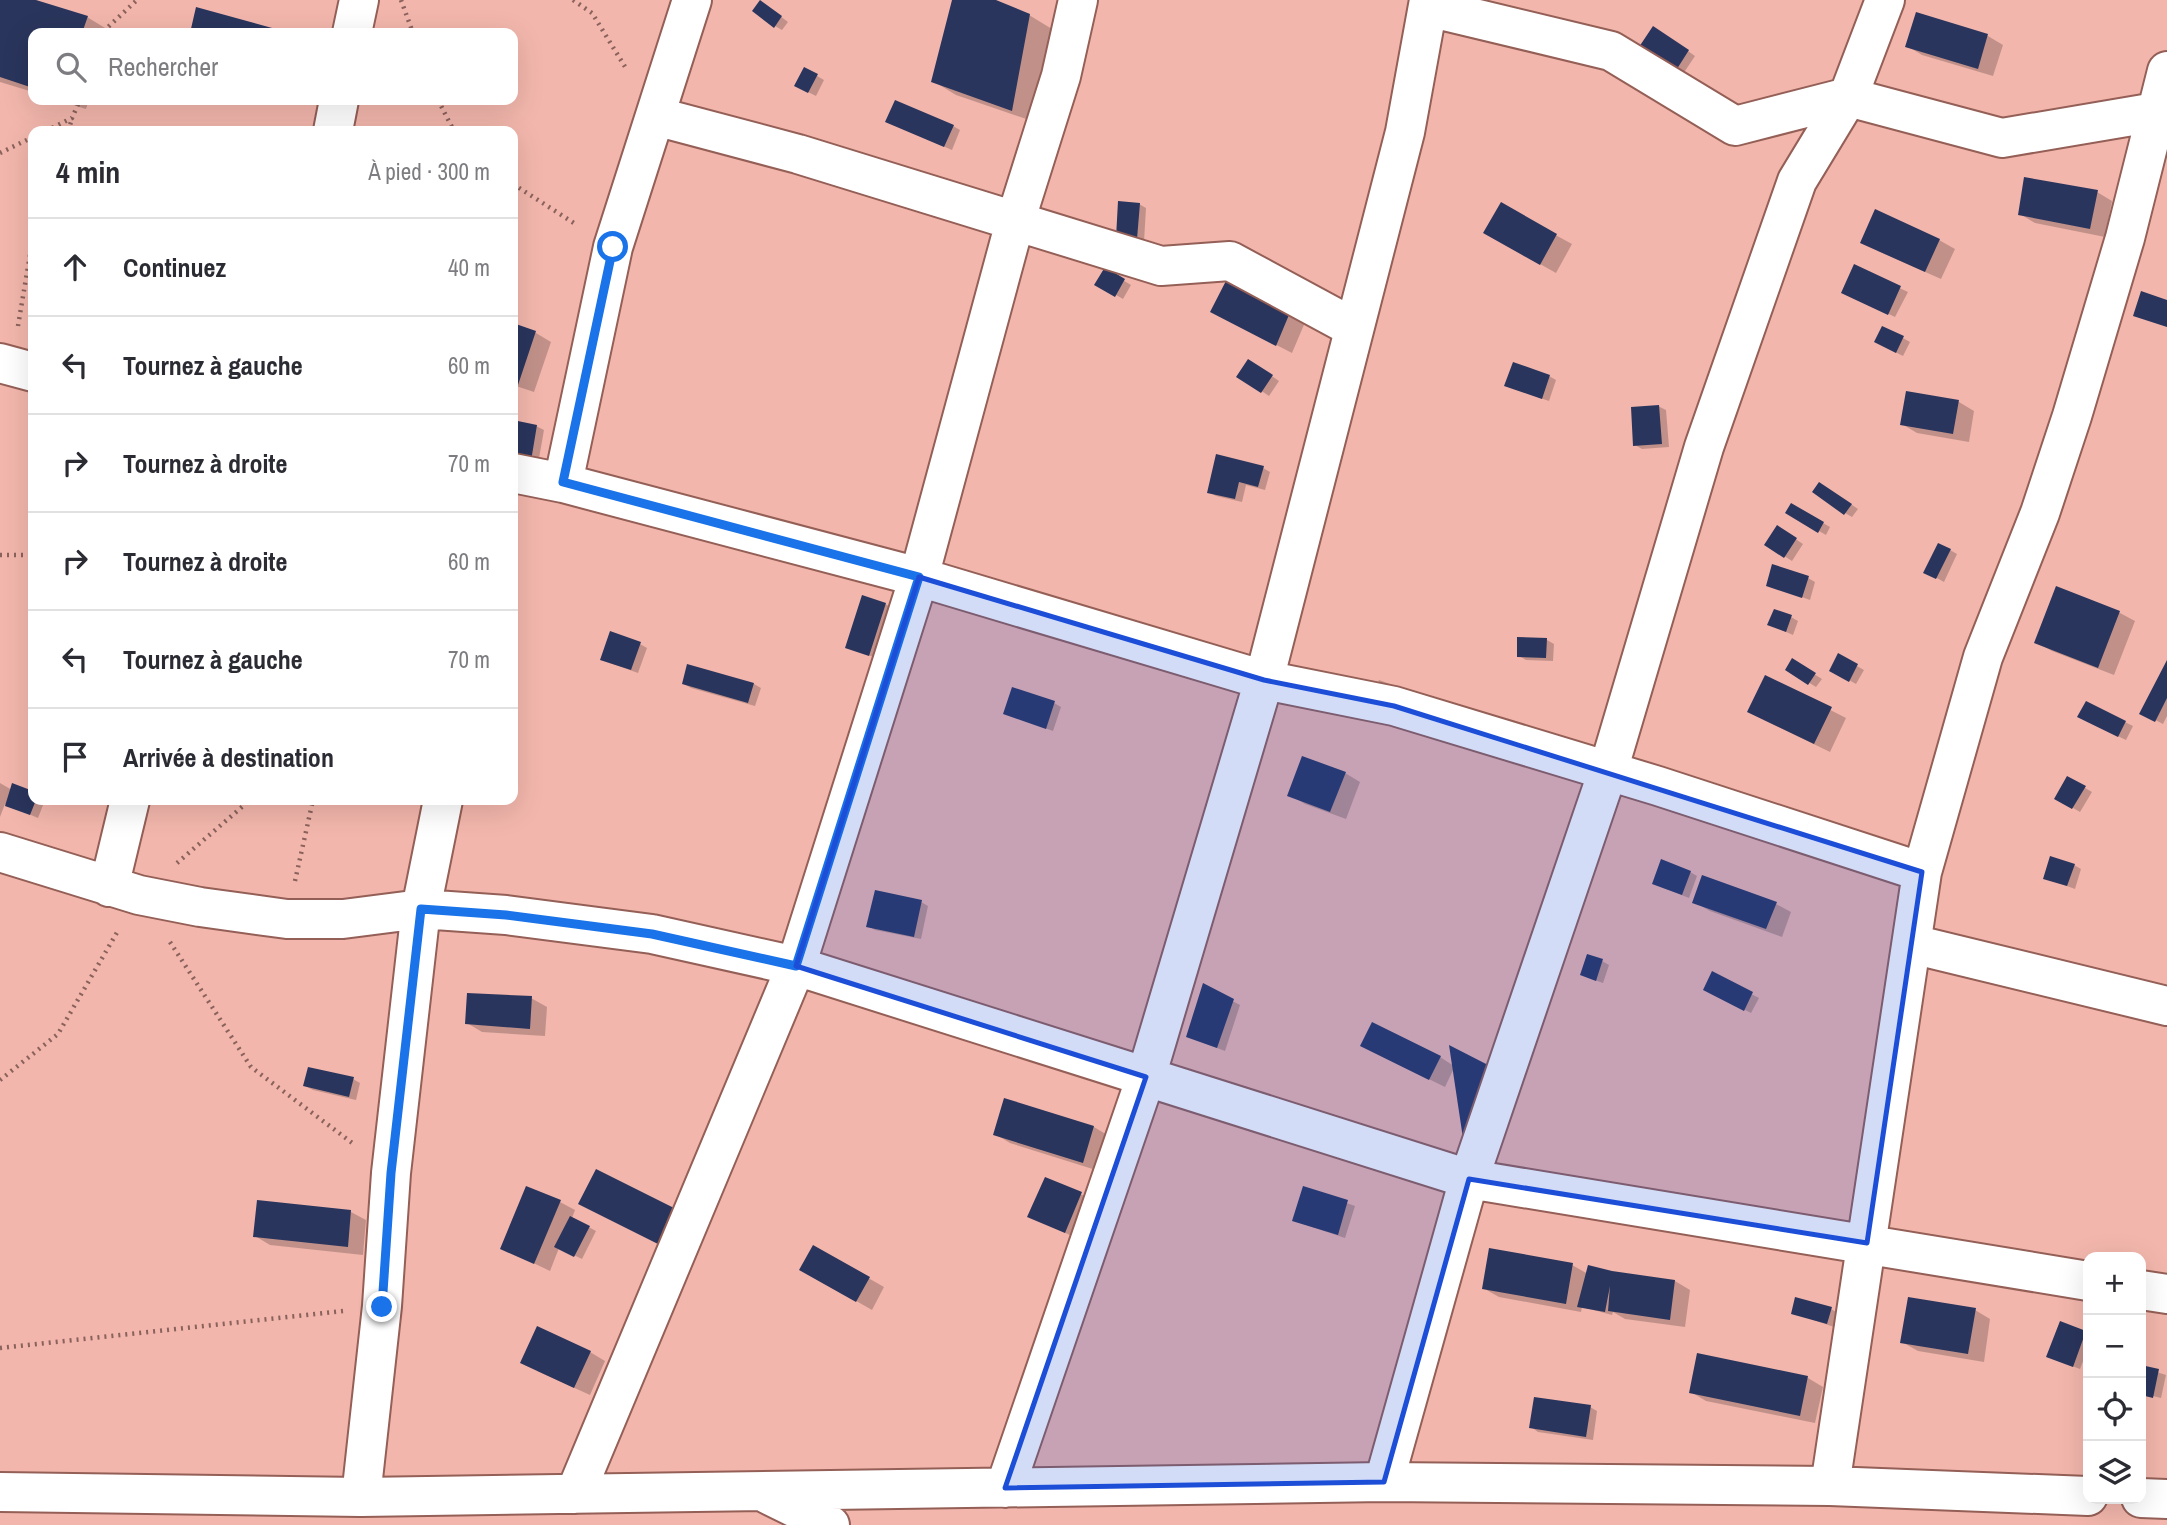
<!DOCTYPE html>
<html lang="fr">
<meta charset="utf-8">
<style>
:root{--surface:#fff;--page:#f2f2f3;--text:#2b2b33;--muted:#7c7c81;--line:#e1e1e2}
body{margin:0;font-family:"Archivo Narrow",sans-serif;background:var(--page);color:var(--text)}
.controls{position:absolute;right:21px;bottom:21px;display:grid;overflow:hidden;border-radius:14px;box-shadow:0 7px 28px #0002}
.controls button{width:63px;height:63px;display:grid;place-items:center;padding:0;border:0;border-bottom:2px solid var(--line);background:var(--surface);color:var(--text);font:35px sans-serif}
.stop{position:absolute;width:21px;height:21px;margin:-16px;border:5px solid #1a73e8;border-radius:50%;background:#fff}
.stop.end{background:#1a73e8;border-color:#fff;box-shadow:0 2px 7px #0008}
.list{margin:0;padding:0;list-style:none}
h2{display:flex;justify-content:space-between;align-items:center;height:91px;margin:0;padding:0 28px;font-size:30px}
h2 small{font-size:23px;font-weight:400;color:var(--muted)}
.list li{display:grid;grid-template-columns:46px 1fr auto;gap:21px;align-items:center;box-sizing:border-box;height:98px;padding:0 28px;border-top:2px solid var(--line)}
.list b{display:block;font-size:26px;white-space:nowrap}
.list em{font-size:23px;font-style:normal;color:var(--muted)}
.icon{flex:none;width:38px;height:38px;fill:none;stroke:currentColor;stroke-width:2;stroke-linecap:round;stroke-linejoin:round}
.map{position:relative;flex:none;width:2167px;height:1525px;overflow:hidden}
.search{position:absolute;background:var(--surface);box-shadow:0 7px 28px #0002;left:28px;top:28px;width:490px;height:77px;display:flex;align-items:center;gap:18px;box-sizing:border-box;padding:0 24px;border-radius:14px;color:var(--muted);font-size:26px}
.panel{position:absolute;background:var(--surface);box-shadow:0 7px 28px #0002;left:28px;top:126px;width:490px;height:679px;border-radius:14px}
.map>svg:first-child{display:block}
</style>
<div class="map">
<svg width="2167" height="1525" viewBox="0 0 2167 1525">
<rect width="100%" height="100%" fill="#f2b6ac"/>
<path fill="#0003" d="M0,0H30L87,17L110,31L109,33H33V92L0,82Z
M954,0H991L1029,15L1052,29L1035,122L956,95L933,81Z
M767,6L788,22L782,30L775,26Z
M1917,15L1988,36L2003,45L1993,76L1922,55L1907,46Z
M1661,32L1695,56L1683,74L1676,70Z
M805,69L824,80L816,96L796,86Z
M57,100H89L86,109Z
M894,125L953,126L960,130L952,150Z
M2097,192L2112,201L2105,237L2035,223L2020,214Z
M1139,204L1146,208L1144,242L1125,241Z
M1501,205L1572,244L1556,273L1485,233Z
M1939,240L1955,249L1941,279L1878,251Z
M1855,267L1908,292L1895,317L1851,296Z
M1106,270L1131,285L1123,299L1097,284Z
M1229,279L1306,320L1292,353L1228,320Z
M513,325L536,333L551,342L534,392L513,385Z
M1903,338L1910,342L1903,356L1883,346Z
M1256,365L1279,381L1269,396L1239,376Z
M1549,376L1556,380L1549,401L1514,389Z
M1959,402L1974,411L1969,442L1917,433L1902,424Z
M1658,406L1666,410L1669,447L1642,449L1635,445Z
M513,422L536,426L544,430L538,464L513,459Z
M1263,468L1270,472L1265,490L1246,485L1242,502L1216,496L1209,492Z
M1827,488L1858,509L1852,517L1845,513Z
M1792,505L1830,527L1826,535L1787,513Z
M1785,532L1803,544L1792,561L1767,545Z
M1950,550L1957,554L1944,582L1926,572Z
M1808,578L1815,582L1810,600L1768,585Z
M2057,588L2120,613L2135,621L2114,675L2052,651L2036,642Z
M885,604L893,608L876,658L847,647Z
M1791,617L1798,621L1793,635L1770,625Z
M1547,640L1554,644L1553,661L1526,660L1519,656Z
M640,644L647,648L638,673L610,663Z
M1839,656L1864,670L1856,684L1831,670Z
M1793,661L1822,679L1816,687L1787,669Z
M2167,663V716L2163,724L2142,713Z
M1766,677L1846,718L1830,752L1764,720Z
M1379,680L1401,688L1373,697Z
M684,684H754L761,688L755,706L691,688Z
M1054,703L1061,707L1053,731L1005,713Z
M2086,703L2133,726L2126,740L2086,721Z
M1345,773L1360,782L1346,819L1305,804L1290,795Z
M2068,778L2092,792L2080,812L2056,798Z
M0,783L12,790L13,785L33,793V800H45L38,818L5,804L0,817Z
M2074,865L2081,869L2075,889L2045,878Z
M1690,872L1697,876L1689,898L1661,887Z
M921,902L928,906L921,939L875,930L868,926Z
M1694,902L1776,904L1791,912L1782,937L1710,911Z
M1602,961L1609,965L1603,983L1589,978Z
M1713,974L1759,998L1751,1013L1705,989Z
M1204,986L1240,1005L1225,1051L1196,1040Z
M531,998L547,1007L545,1036L482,1032L467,1023Z
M1378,1054L1440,1057L1454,1066V1068L1445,1087Z
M353,1079L360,1083L356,1100L313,1090L305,1086Z
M1005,1100L1094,1127L1109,1136L1099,1171L1010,1143L995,1134Z
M1046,1179L1089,1198L1072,1236L1037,1220Z
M1304,1188L1355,1206L1345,1238L1294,1221Z
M259,1202L351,1212L366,1220L363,1255L270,1245L255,1236Z
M560,1202L575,1210L572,1218L596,1231L582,1259L559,1248L550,1271L502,1248Z
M814,1247L884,1287L872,1310L802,1270Z
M1572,1265L1588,1274L1612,1273L1675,1281L1690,1290L1685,1327L1625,1319L1613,1312L1612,1315L1582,1307L1581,1312L1499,1297L1483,1288Z
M1831,1309L1838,1313L1834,1327L1793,1313Z
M1975,1310L1990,1319L1984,1362L1918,1351L1902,1342Z
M2085,1333L2088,1334V1348L2080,1369L2056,1360Z
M590,1352L605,1361L590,1395L537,1371Z
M1698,1355L1808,1378L1823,1387L1815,1423L1706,1401L1691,1392Z
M2141,1367L2166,1375L2161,1398L2141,1393Z
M1590,1407L1597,1411L1593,1440L1538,1432L1531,1427Z"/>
<path fill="#2a355d" d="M0,0H36L88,16L82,33H33V88L0,77Z
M760,0L782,16L774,28L752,11Z
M952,0H996L1030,14L1012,111L931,82Z
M196,7L283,31V33H190Z
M1916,12L1988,34L1978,69L1905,47Z
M1653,26L1689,50L1675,72L1639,47Z
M804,67L818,74L808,93L794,86Z
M895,100L954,125L944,147L885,122Z
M2024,177L2098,190L2090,229L2018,215Z
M1118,201L1140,203L1137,239L1116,238Z
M1501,202L1557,234L1540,265L1483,233Z
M1875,209L1940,239L1925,272L1860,243Z
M1854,264L1901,286L1888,315L1841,293Z
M1105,267L1125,279L1115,297L1094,285Z
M1228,277L1291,310L1276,346L1210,312Z
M2141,291L2167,300V327L2133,316Z
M513,323L536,331L518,385L513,383Z
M1882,326L1904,336L1896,353L1874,342Z
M1248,359L1273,375L1261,393L1236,377Z
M1513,362L1550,375L1542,399L1504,386Z
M1906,391L1959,400L1953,434L1900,425Z
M1659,405L1662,444L1633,446L1631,407Z
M513,420L537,425L531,461L513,458Z
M1216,454L1264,466L1258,487L1239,482L1235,499L1207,493Z
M1819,482L1852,504L1844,515L1812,492Z
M1791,503L1824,522L1818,533L1785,513Z
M1777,525L1797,538L1784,558L1764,545Z
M1938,543L1951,549L1936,579L1923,573Z
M1772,564L1809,576L1802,598L1766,586Z
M2056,586L2120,611L2098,668L2034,643Z
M862,595L886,603L869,656L845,648Z
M1774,609L1792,615L1786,632L1767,625Z
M610,631L641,642L631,670L600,660Z
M1517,637L1547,638L1546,658L1517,657Z
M1838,653L1858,664L1849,682L1829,671Z
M1792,658L1816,673L1808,685L1785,670Z
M2167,660V698L2155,722L2139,714Z
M687,664L754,683L748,703L682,684Z
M1765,675L1832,707L1814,744L1747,712Z
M1012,687L1055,701L1046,729L1003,714Z
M2086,701L2126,721L2118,737L2077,717Z
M1302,756L1346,772L1330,812L1287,796Z
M2067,776L2086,786L2072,809L2054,799Z
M12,783L33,791V800H36L30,815L5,806Z
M2050,856L2075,864L2067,886L2043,879Z
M1661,859L1691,871L1682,895L1652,884Z
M1702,875L1777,902L1766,929L1692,903Z
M875,890L922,900L914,937L866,927Z
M1587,954L1603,959L1596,981L1580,975Z
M1712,971L1753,992L1744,1011L1703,990Z
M1203,983L1234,999L1217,1048L1186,1037Z
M467,993L532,996L530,1029L465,1024Z
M1372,1022L1441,1056L1429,1080L1360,1046Z
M1449,1045L1490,1066L1464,1145Z
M308,1067L354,1077L349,1097L303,1086Z
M1004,1098L1094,1126L1083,1163L993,1135Z
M596,1169L682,1212L664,1247L578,1204Z
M1045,1177L1082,1192L1065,1233L1027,1217Z
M526,1186L561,1200L534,1264L500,1249Z
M1303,1186L1348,1200L1338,1235L1292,1221Z
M257,1200L351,1210L348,1247L253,1237Z
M570,1216L590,1226L574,1257L554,1247Z
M813,1245L870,1277L856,1302L799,1270Z
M1489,1248L1573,1263L1566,1304L1482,1289Z
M1588,1265L1612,1271L1675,1280L1670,1320L1608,1311L1610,1286L1605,1312L1577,1307Z
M1795,1297L1832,1307L1827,1324L1791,1314Z
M1908,1297L1976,1308L1968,1354L1900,1343Z
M2060,1321L2086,1331L2073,1367L2046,1357Z
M537,1326L591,1351L574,1388L520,1363Z
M1697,1353L1808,1376L1800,1416L1689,1393Z
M2141,1365L2159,1369L2153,1398L2141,1395Z
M1534,1397L1591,1405L1586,1437L1529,1428Z"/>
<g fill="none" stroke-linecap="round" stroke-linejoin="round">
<defs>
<path id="minor" d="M1428,7L1611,51L1735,126L1848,97L2002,138L2156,112L2167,113
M352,33L359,0
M655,116L798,154L1161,266L1230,261L1354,328
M333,131L339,100
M0,363L33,372
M513,473L563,483L919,577L1264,680L1394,706L1658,786L1922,872
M563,483L613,247L692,0
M0,852L139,895L200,907L287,919H343L421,909L506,915L652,934L796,966L1469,1179L2088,1281
M109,887L130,800
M1912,944L2167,1006
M2141,1290L2167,1294
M1384,1482L1469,1179L1608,771L1704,447L1797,181L1848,97L1885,0
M1830,1486L1922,872L1983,657L2040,513L2072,416L2125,238L2167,71
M1005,1488L1146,1077L1264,680L1405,132L1429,0
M0,1492L361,1497L1384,1482L1830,1486L2088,1496
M575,1494L796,966L919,577L1015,222L1061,76L1078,0
M767,1494L830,1525
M361,1497L382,1306L391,1173L421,909L443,800
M2141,1498L2167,1499"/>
</defs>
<use href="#minor" stroke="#945f56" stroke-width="42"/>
<path stroke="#8a625c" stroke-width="4.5" stroke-dasharray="2 5" stroke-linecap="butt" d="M401,0L413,33
M573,0L592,13L627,70
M106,33L108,27L137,0
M438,100L454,131
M46,131L72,118L80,100
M68,131L72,119
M0,153L33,137
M513,184L577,225
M18,326L33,237
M0,555H33
M177,863L250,800
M295,881L313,800
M170,942L251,1067L355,1145
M0,1080L58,1034L119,929
M0,1348L343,1311"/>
<use href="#minor" stroke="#fff" stroke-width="38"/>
</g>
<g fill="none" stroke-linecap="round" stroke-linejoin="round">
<path stroke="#1a73e8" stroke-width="9" d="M382,1307L391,1173L421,909L506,915L652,934L796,966L919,577L563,482L613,247"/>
</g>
<path fill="#1d4ed8" fill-opacity="0.2" stroke="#1d4ed8" stroke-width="5" stroke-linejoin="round" d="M919,577L1264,680L1394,706L1922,872L1867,1243L1469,1179L1384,1482L1005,1488L1146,1077L796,966Z"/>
</svg>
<div class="controls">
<button>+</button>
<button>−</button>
<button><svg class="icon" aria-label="locate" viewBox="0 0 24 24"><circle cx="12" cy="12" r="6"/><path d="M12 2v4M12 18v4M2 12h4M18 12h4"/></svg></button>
<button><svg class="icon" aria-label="layers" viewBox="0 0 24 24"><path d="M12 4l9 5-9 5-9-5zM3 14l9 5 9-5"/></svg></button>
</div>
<div class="stop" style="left:613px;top:247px"></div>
<div class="stop end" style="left:382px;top:1307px"></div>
<div class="search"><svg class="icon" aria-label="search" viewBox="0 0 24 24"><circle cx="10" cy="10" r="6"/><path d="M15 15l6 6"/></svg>Rechercher</div>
<section class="panel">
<h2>4 min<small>À pied · 300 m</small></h2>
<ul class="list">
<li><svg class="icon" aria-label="ahead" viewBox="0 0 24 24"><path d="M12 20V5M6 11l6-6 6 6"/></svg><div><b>Continuez</b></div><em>40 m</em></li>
<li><svg class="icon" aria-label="left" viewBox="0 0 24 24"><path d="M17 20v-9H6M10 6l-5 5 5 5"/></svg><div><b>Tournez à gauche</b></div><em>60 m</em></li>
<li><svg class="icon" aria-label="right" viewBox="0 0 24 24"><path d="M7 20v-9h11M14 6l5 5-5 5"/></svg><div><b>Tournez à droite</b></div><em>70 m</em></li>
<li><svg class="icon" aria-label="right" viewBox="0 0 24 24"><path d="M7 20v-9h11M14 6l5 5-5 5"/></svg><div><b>Tournez à droite</b></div><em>60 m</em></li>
<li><svg class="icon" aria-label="left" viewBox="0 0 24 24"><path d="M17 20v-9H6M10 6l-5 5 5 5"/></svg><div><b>Tournez à gauche</b></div><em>70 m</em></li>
<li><svg class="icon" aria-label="arrive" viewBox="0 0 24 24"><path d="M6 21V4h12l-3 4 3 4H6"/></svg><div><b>Arrivée à destination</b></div></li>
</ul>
</section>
</div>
